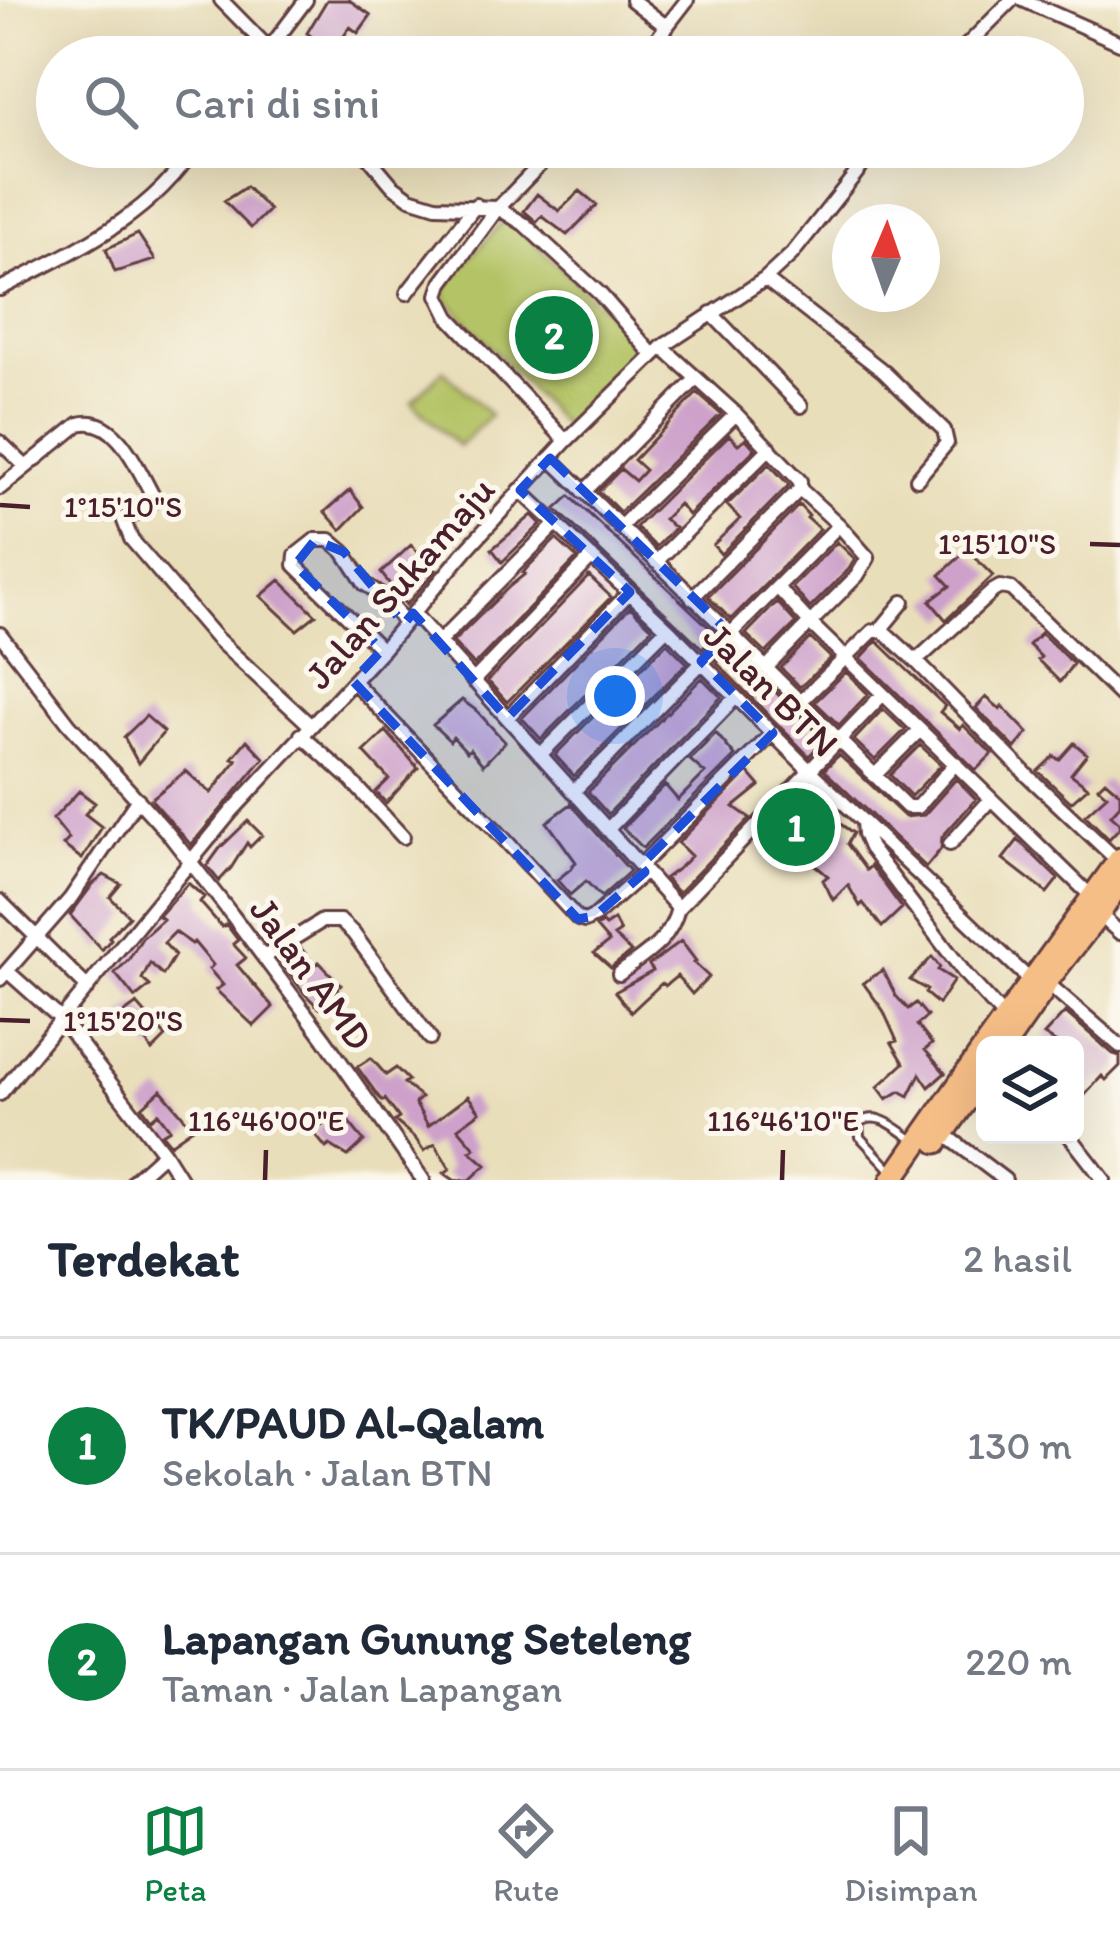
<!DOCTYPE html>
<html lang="id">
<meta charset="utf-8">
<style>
:root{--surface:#fff;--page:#f6f6f7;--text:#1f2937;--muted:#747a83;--line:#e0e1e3;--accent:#0b8043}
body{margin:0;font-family:Itim,sans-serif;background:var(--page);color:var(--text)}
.controls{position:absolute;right:36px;bottom:36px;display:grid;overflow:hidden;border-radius:18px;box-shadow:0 12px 48px #0002}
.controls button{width:108px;height:108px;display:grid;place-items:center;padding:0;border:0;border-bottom:3px solid var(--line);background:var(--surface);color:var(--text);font:60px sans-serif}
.compass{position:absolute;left:832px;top:204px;width:108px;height:108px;border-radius:50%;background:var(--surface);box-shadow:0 12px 48px #0002;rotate:2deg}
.you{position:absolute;left:615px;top:696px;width:42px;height:42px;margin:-30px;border:9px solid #fff;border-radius:50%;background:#1a73e8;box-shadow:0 0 0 18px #1a73e833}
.badge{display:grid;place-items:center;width:78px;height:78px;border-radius:50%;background:var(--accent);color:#fff;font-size:39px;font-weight:700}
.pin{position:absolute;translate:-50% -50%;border:6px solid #fff;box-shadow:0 3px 12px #0006}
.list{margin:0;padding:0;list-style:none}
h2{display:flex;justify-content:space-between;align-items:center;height:156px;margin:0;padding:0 48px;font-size:51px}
h2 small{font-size:39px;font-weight:400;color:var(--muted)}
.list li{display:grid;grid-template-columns:78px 1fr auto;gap:36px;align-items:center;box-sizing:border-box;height:216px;padding:0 48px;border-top:3px solid var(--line)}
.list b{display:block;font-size:45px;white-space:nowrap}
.list p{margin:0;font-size:39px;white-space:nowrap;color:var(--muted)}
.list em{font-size:39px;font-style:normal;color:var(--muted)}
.icon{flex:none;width:66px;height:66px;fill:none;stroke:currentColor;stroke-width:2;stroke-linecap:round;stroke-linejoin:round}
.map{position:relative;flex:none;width:1120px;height:1180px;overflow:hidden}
.search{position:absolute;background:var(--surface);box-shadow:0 12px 48px #0002;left:36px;right:36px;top:36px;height:132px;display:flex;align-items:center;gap:30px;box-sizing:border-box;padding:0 42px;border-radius:66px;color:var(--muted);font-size:45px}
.sheet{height:588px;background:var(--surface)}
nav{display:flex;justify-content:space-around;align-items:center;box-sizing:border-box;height:168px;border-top:3px solid var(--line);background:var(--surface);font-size:33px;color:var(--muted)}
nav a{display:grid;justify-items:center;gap:6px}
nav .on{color:var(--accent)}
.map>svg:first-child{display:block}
</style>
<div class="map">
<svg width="1120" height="1180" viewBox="0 0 1120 1180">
<rect width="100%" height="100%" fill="#fbf7ec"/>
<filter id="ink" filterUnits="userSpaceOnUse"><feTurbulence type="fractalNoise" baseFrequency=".00833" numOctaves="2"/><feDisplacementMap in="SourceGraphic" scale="24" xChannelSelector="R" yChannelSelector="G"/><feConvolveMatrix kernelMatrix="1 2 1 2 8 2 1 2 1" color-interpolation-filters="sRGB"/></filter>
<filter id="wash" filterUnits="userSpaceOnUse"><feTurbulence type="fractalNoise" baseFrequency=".004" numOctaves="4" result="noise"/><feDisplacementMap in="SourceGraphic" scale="48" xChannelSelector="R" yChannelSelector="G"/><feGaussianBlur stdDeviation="2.7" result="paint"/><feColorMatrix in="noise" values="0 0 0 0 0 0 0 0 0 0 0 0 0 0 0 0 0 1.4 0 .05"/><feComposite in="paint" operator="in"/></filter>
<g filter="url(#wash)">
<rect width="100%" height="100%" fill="#e9deba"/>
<path fill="#e5d3f0" d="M803,787L837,817L789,872L755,838Z"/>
<path fill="#b4c365" stroke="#7f7148" stroke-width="3" d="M507,217L617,321L641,352L566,428L446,299L444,291L448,281Z
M443,370L490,415L459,447L412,402Z"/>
<g id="blocks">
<path fill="#cea1cb" d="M327,0H349L371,15L358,33L350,27L330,57H308L300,53L311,36L307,33Z
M246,187L269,210L251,228L224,201Z
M580,191L597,205L567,235L542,216L537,222L524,211L537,194L559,211Z
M138,234L155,260L115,272L106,249Z
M697,393L721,414L620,512L599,491L621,469L635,481L645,470L634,460Z
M729,435L738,444L746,439L755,449L688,515L679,504L664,519L675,528L656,547L636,527Z
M769,464L789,485L721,554L713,545L740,519L727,505Z
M350,490L363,507L341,530L325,512Z
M570,496L716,634L702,648L556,509Z
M799,505L809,516L807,518L820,529L731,619L708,597Z
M532,515L541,524L502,562L492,549Z
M556,539L577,558L474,665L453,642L510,586L525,574L523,573L527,568Z
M837,542L855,559L849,569L810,608L792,587Z
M411,545L436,570L406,605L381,573Z
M967,550L993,576L946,620L930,601L950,586L940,575Z
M589,576L611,597L507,702L488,681Z
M280,580L316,615L297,630L261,596Z
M777,602L796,623L766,653L746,634Z
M630,607L652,628L541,739L522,718Z
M1041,633L1073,664L1060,682L1038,660L1041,657L1029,645Z
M810,638L831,658L800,687L781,668Z
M877,641L945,706L940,712L960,729L963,725L992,754L976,770L861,658Z
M667,643L687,663L574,776L555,755Z
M731,648L824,740L809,756L717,663Z
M846,672L868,694L839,725L815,702Z
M702,678L721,697L608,814L588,792Z
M986,697L1000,709L1002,706L1028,733L1015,748L976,708Z
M462,700L477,711L505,742L483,765L470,749L467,752L453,737L450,741L433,725Z
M883,709L905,730L875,760L854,740Z
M146,716L164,732L138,763L124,737Z
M386,731L418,768L386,803L376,792L389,779L364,752Z
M716,733L735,756L643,848L623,828L665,785L678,800L705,773L690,760Z
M247,740L264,758L191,845L151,799L186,771L211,793L237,760L232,758Z
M1074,743L1087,754L1071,774L1088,787L1071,802L1038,771L1054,756L1059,760Z
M920,745L941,765L911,796L890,775Z
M839,755L905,817L924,815L956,779L976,799L942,837L941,849L926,867L824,770Z
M748,772L760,786L734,807L750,818L678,893L665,878L680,867L691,856L678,843Z
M1105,780L1120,793V805L1111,815L1120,823V827L1109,839L1085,815L1107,795L1098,787Z
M79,791L95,803L85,814L102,827L82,859L63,845L69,839L53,819Z
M571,804L630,871L601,897L586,881L570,895L557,880L573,867L572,866L576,862L547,822Z
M820,812L835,827L839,823L853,833L847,844L866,870L871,866L902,908L882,927L863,903L860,906L848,885L833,900L823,880L828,876L789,843Z
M248,821L262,835L250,847L247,843L231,868L219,881L207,866L220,848Z
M1018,840L1058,879L1047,893L1003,859Z
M104,875L121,884L110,897L129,916L109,937L111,939L102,950L70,915L93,884Z
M188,883L204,897L200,902L222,927L226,924L238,940L233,944L246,958L237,965L273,1007L254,1026L216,990L223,985L209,969L213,965L194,942L192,944L175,932L164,943L175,955L163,975L150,963L142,979L150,986L135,998L115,973L129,959L142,938L163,919L159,916Z
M614,920L620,932L614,936L631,952L611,968L594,953L609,942L596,927L602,923L605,926Z
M681,941L696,961L694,963L709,977L692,994L677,976L665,986L662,983L631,1012L615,992L653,971L649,965Z
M300,947L315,966L319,962L341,985L319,1008L305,994L279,960Z
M932,957L940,967L938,970L954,980L938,1004L925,993L927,990L910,980Z
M883,970L896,996L908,1009L916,1003L927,1016L917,1025L932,1044L925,1050L945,1073L929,1087L920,1074L909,1096L900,1091L887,1099L878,1087L904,1063L892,1043L897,1041L883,1010L863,983Z
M137,1004L166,1037L152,1051L139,1030L136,1032L122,1015Z
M1065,1012L1113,1054L1120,1056V1066L1106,1080L1102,1076L1075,1106V1045H1060L1044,1035Z
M371,1058L386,1075L396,1068L408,1080L404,1083L421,1098L415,1103L428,1126L468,1096L480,1112L458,1128L475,1148L470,1151L486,1165L470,1180H454L444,1173L450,1169L435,1144L424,1151L415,1138L395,1121L399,1118L385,1099L383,1101L378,1096L357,1067Z
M161,1090L193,1128L170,1144L162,1134L170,1129L158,1113L151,1119L142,1107Z
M341,1112L364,1141L348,1156L330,1145L326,1148L313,1132Z"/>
</g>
</g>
<g filter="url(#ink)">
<use href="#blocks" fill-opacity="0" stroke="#623c40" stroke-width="3"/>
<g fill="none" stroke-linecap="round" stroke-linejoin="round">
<defs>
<path id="service" d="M891,1170L860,1137L859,1123C878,1109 898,1130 915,1141"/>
<path id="minor" d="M221,0L277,57
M632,0L667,27
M1023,0L1120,43
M263,57L306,0
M643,57L687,0
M955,57L1012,0
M360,147L392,185L410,198L436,206L498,208L524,224L600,294L653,355
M557,147L498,208L442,283L438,295L449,317L566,441
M765,279L883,371L944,430L947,443L917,479
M0,289C73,251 149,219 195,147
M407,293L476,205
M711,313L801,406
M662,347L736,414L800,481V489L839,525
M0,442L25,466
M550,458L766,668L810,623L1091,896
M0,488L79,424C116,414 138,469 153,496L151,503L124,521L131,539L216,638L311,726
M520,490L667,628L809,770L1032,982
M584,492L695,380
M620,527L736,414
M656,562L770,448
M692,598L800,489
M413,613L678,908L883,694
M880,630L903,602
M0,634L69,724L167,832L232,915L324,1038L423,1180
M440,641L557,523
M382,650L295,565L296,555L315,540H330L344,552L365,584L388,599L404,624
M916,661L1029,777L1118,861
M766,668L907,807H917L956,763
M353,681L495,829L578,919L585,921L595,916L645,872
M473,681L592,557
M799,703L873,631H883L916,661L993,591L1000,587L1011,589L1120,695
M507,718L630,592
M301,735L348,777L403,837
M540,755L667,628
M874,776L920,730
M573,792L839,525L868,558L857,576L810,623L777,587
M863,822L864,834L870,848L966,975L1009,1022
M607,830L736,697
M950,844L991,799
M640,866L773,733
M0,901L88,988
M1099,914L1120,933
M264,957L322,921H340L353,933L430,1038
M7,971L61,1019L164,1153L181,1180
M619,974C645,954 670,942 678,908
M0,979L70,899L138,799
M1046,982L1120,1046
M0,1094L232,811L382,650L468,548L566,441L662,347L765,279L792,254L877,147
M943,1133L1005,1180
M1069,1135L1104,1180
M134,1180L164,1153"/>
<path id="trunk" d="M986,1045L1120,859
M1005,1045L1042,992L1046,982L1099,914L1120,881
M937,1142L985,1074
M892,1180L985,1047"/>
</defs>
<use href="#service" stroke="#623c40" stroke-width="12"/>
<use href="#minor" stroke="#623c40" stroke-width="18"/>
<use href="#trunk" stroke="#623c40" stroke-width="27"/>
<use href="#service" stroke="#fff" stroke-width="6"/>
<use href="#minor" stroke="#fff" stroke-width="12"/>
<use href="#trunk" stroke="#f6be87" stroke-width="21"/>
</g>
</g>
<path fill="#1d4ed8" fill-opacity="0.2" stroke="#1d4ed8" stroke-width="9" stroke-dasharray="24 15" stroke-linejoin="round" d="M550,458L730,633L701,661L773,733L640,866L645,872L595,916L578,919L353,681L382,650L295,565L315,540L344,552L404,624L413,613L507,718L630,592L520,490Z"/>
<path fill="none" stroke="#4a1f2b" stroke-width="4.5" d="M0,505L30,507M1090,544L1120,545M0,1020L30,1021M265,1180L266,1150M782,1180L783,1150"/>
<g text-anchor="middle" stroke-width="10" stroke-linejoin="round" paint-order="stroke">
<g font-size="39" fill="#4a1f2b" stroke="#fbf7ec">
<text transform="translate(399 582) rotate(-49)" y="14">Jalan Sukamaju</text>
<text transform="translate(772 689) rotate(45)" y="14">Jalan BTN</text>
<text transform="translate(312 973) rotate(54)" y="14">Jalan AMD</text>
</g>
</g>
<g font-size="30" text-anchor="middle" fill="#4a1f2b" stroke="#fbf7ec" stroke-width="10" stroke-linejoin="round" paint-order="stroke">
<text x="123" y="517">1°15'10"S</text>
<text x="997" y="554">1°15'10"S</text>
<text x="123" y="1031">1°15'20"S</text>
<text x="266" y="1131">116°46'00"E</text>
<text x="783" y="1131">116°46'10"E</text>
</g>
</svg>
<div class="controls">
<button><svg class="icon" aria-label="layers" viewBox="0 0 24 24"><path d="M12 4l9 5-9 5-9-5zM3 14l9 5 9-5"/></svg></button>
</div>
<svg class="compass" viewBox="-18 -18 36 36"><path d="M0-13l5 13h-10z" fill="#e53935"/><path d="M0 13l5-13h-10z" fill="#747a83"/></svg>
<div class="you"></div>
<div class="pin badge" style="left:796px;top:827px">1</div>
<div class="pin badge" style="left:554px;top:335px">2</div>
<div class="search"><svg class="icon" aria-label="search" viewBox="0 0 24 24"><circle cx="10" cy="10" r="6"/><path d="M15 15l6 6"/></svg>Cari di sini</div>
</div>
<section class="sheet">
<h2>Terdekat<small>2 hasil</small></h2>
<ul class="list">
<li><span class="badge">1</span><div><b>TK/PAUD Al-Qalam</b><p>Sekolah · Jalan BTN</p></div><em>130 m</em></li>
<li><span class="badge">2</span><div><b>Lapangan Gunung Seteleng</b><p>Taman · Jalan Lapangan</p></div><em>220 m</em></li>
</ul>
</section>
<nav>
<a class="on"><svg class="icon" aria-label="map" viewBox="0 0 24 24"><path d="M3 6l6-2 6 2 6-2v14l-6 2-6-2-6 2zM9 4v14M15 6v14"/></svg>Peta</a>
<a><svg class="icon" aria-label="directions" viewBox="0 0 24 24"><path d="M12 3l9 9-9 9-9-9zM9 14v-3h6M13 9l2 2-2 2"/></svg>Rute</a>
<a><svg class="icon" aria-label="saved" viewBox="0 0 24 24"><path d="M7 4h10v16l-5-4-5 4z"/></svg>Disimpan</a>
</nav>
